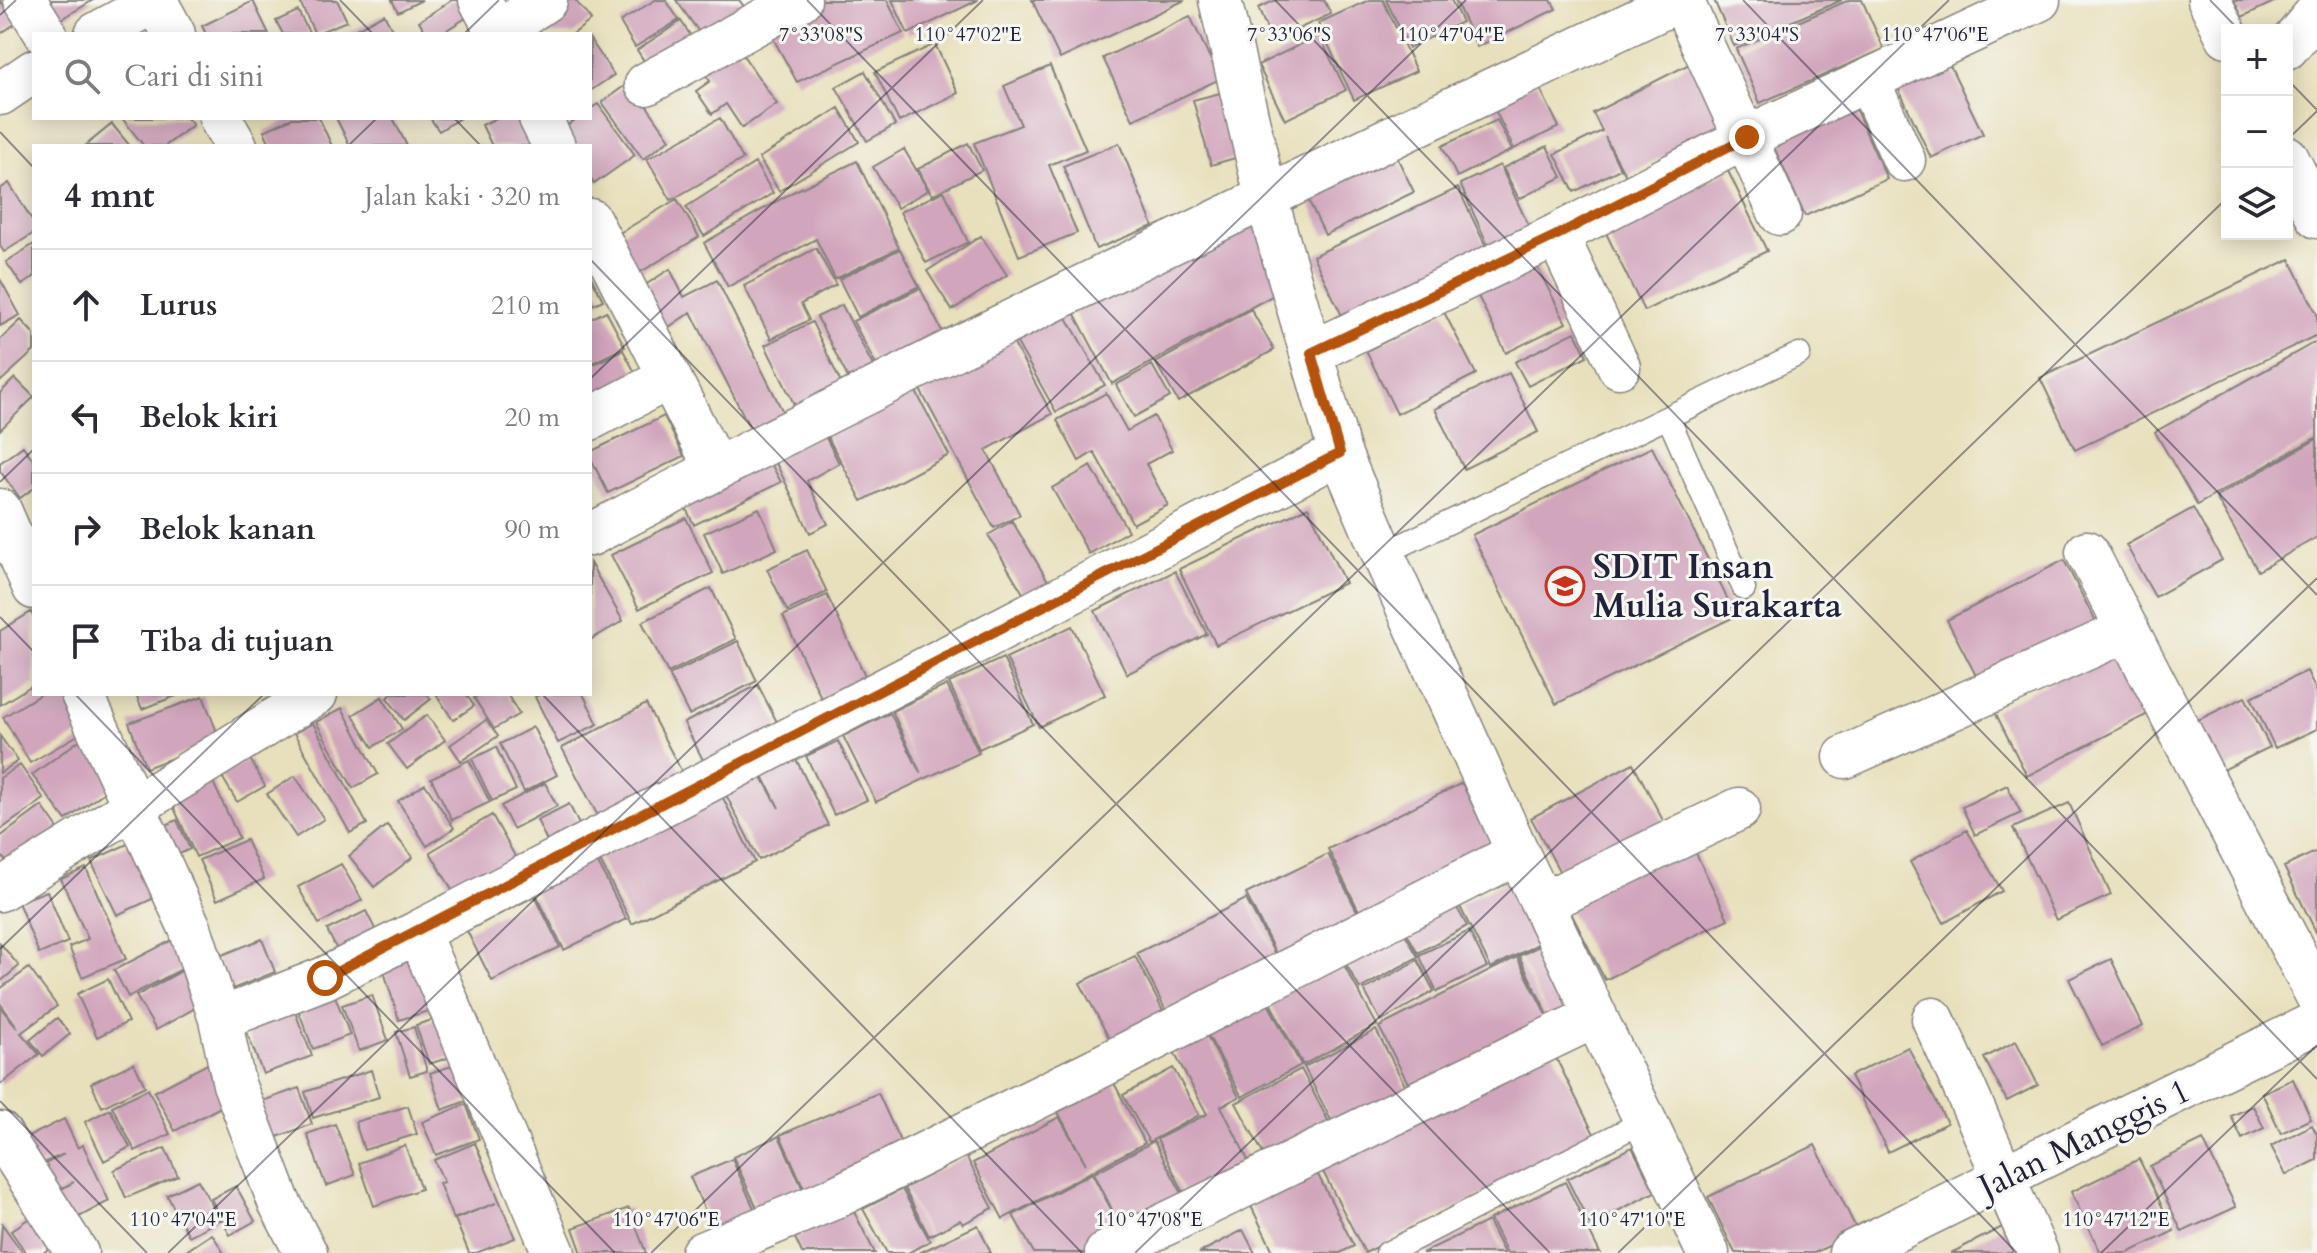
<!DOCTYPE html>
<html lang="id">
<meta charset="utf-8">
<style>
:root{--surface:#fff;--page:#f7f7f7;--text:#2b2b33;--muted:#7c7c81;--line:#e1e1e2}
body{margin:0;font-family:Cardo,serif;background:var(--page);color:var(--text)}
.controls{position:absolute;right:24px;top:24px;display:grid;overflow:hidden;border-radius:0px;box-shadow:0 4px 20px #0003}
.controls button{width:72px;height:72px;display:grid;place-items:center;padding:0;border:0;border-bottom:2px solid var(--line);background:var(--surface);color:var(--text);font:40px sans-serif}
.stop{position:absolute;width:24px;height:24px;margin:-18px;border:6px solid #b45309;border-radius:50%;background:#fff}
.stop.end{background:#b45309;border-color:#fff;box-shadow:0 2px 8px #0008}
.list{margin:0;padding:0;list-style:none}
h2{display:flex;justify-content:space-between;align-items:center;height:104px;margin:0;padding:0 32px;font-size:34px}
h2 small{font-size:26px;font-weight:400;color:var(--muted)}
.list li{display:grid;grid-template-columns:52px 1fr auto;gap:24px;align-items:center;box-sizing:border-box;height:112px;padding:0 32px;border-top:2px solid var(--line)}
.list b{display:block;font-size:30px;white-space:nowrap}
.list em{font-size:26px;font-style:normal;color:var(--muted)}
.icon{flex:none;width:44px;height:44px;fill:none;stroke:currentColor;stroke-width:2;stroke-linecap:round;stroke-linejoin:round}
.map{position:relative;flex:none;width:2317px;height:1253px;overflow:hidden}
.search{position:absolute;background:var(--surface);box-shadow:0 4px 20px #0003;left:32px;top:32px;width:560px;height:88px;display:flex;align-items:center;gap:20px;box-sizing:border-box;padding:0 28px;border-radius:0px;color:var(--muted);font-size:30px}
.panel{position:absolute;background:var(--surface);box-shadow:0 4px 20px #0003;left:32px;top:144px;width:560px;height:552px;border-radius:0px}
.map>svg:first-child{display:block}
</style>
<div class="map">
<svg width="2317" height="1253" viewBox="0 0 2317 1253">
<rect width="100%" height="100%" fill="#f6f6f2"/>
<filter id="ink" filterUnits="userSpaceOnUse"><feTurbulence type="fractalNoise" baseFrequency=".0125" numOctaves="2"/><feDisplacementMap in="SourceGraphic" scale="16" xChannelSelector="R" yChannelSelector="G"/><feConvolveMatrix kernelMatrix="1 2 1 2 8 2 1 2 1" color-interpolation-filters="sRGB"/></filter>
<filter id="wash" filterUnits="userSpaceOnUse"><feTurbulence type="fractalNoise" baseFrequency=".006" numOctaves="4" result="noise"/><feDisplacementMap in="SourceGraphic" scale="32" xChannelSelector="R" yChannelSelector="G"/><feGaussianBlur stdDeviation="1.8" result="paint"/><feColorMatrix in="noise" values="0 0 0 0 0 0 0 0 0 0 0 0 0 0 0 0 0 1.4 0 .05"/><feComposite in="paint" operator="in"/></filter>
<g filter="url(#wash)">
<rect width="100%" height="100%" fill="#e8e0bc"/>
<g id="blocks">
<path fill="#d1a5bc" d="M0,0L16,23L0,34Z
M44,0H93L57,22Z
M299,0H337L347,21L315,34Z
M392,0H422L398,12Z
M452,0H466L474,13L440,34H427L419,21Z
M550,0H575L591,20L573,34H506Z
M655,0H666L679,20L635,47L620,22Z
M676,0H739L749,13L707,43Z
M821,0H887L903,33L797,82L769,31Z
M892,0H978L908,34Z
M1032,0H1185L1060,59Z
M1276,0H1324L1331,14L1272,41L1258,8Z
M1369,0H1383L1416,71L1354,100L1318,23Z
M1386,0H1451L1462,22L1409,48Z
M1455,0H1551L1556,9L1477,47Z
M1714,0H1842L1734,46Z
M1849,0H1862L1884,49L1760,103L1736,49Z
M2234,0H2278L2242,17Z
M253,1L269,34H206L202,26Z
M298,11L310,34H283L276,21Z
M384,14L395,34H347Z
M1190,16L1220,79L1133,120L1103,58Z
M681,21L698,47L654,76L637,50Z
M1319,35L1346,90L1285,120L1258,65Z
M731,38L777,104L742,128L726,104L712,114L696,91L710,81L696,62Z
M590,39L614,75L590,91Z
M935,44L958,93L899,122L875,72Z
M1945,55L1983,134L1931,158L1894,79Z
M1695,61L1727,123L1626,176L1605,137L1620,169L1574,192L1555,154L1602,131L1593,113Z
M1050,66L1086,150L1049,165L1077,233L1019,256L974,143L1021,125L1004,86Z
M865,71L895,125L867,141L836,87Z
M630,82L670,139L643,159L602,102Z
M1537,82L1559,127L1514,149L1492,104Z
M1224,92L1242,156L1211,165L1193,100Z
M1850,97L1887,179L1805,216L1768,134Z
M598,104L635,155L594,184L590,178V146H567L558,132L578,118H590V109Z
M839,108L859,142L779,191L759,158Z
M122,118H187L193,125L165,146H144Z
M292,118H319L332,146H271L264,131Z
M336,118H393L407,146H350Z
M430,118H460L439,131Z
M496,118H531L534,146H492L482,125Z
M720,118L743,159L671,200L647,159Z
M1497,120L1512,150L1457,177L1442,146Z
M112,124L130,146H85Z
M968,143L982,170L932,195L918,169Z
M1119,143L1153,226L1096,249L1063,166Z
M1390,143L1414,192L1325,235L1301,185Z
M1547,146L1562,177L1519,199L1503,168Z
M904,149L928,190L897,208L873,167Z
M857,161L899,248L835,279L816,239L728,287L704,243L793,192Z
M755,163L773,193L704,236L686,207Z
M1500,165L1533,235L1492,254L1460,184Z
M1728,171L1767,251L1644,311L1605,231Z
M9,183L34,223V233L4,252L0,246V189Z
M1458,188L1490,255L1346,324L1313,256Z
M944,191L968,242L926,263L900,212Z
M677,199L699,237L629,279L606,241Z
M1259,203L1281,291L1112,384L1070,305Z
M981,236L1007,275L952,310L927,271Z
M34,244V277L22,285L6,262Z
M816,248L836,285L801,304L809,320L771,339L744,286Z
M900,249L919,286L858,317L839,279Z
M2290,259L2317,314V335L2075,450L2040,378Z
M1535,263L1566,323L1506,353L1476,292Z
M670,269L684,297L717,280L789,424L756,440L691,312L660,333L633,293Z
M590,275L603,300L590,306Z
M0,279L20,315L0,326Z
M920,288L945,337L879,371L853,321Z
M842,305L873,366L848,378L817,317Z
M1061,307L1105,385L1056,412L1012,334Z
M1251,309L1274,350L1178,402L1156,363Z
M606,311L625,347L590,364V319Z
M1444,312L1476,374L1397,414L1366,351Z
M21,320L34,334V351L0,382V340Z
M812,322L841,383L795,406L765,345Z
M1575,332L1587,356L1528,386L1515,362Z
M1009,335L1052,414L986,450L1020,515L994,528L917,384Z
M2317,341V437L2197,505L2155,432Z
M623,350L639,380L590,404V366Z
M1152,365L1170,397L1134,417L1116,385Z
M1509,373L1538,432L1464,469L1435,409Z
M15,378L34,397L0,430V393Z
M913,386L949,455L862,501L825,432Z
M1106,393L1127,431L1154,416L1172,450L1146,464L1168,505L1133,524L1094,452L1079,461L1057,420Z
M664,416L684,456L608,493L590,457V452Z
M823,432L839,463L807,481L828,524L810,533L774,459Z
M2317,439V537L2258,571L2216,497Z
M23,446L34,461V488L20,498L0,471V463Z
M1652,447L1736,616L1556,704L1472,535Z
M769,460L781,482L694,525L683,502Z
M1091,466L1128,531L1089,554L1052,488Z
M1308,507L1345,583L1216,645L1179,569Z
M759,508L777,549L723,574L704,533Z
M2193,508L2222,560L2155,597L2126,545Z
M686,518L713,573L639,609L611,555Z
M1012,521L1054,591L1030,605L988,535Z
M807,550L827,592L787,611L767,569Z
M2064,560L2100,630L1983,689L1947,620Z
M590,563L623,621L590,640Z
M1175,571L1207,634L1127,674L1095,611Z
M711,588L736,639L668,673L642,622Z
M827,595L869,684L824,704L783,616Z
M31,612L34,618V684L0,705V631Z
M1072,626L1105,695L1039,727L1006,658Z
M738,641L757,681L689,715L669,675Z
M2117,648L2150,713L2027,776L1994,710Z
M1003,658L1033,724L979,749L949,683Z
M2307,671L2317,693V729L2275,748L2251,697Z
M758,685L779,726L705,764L684,723Z
M947,685L979,753L876,802L843,736L890,713L921,774L892,711Z
M41,694H71L88,729L30,763L3,717Z
M136,694H181L142,709Z
M392,694H427L431,699L404,720L387,698Z
M436,694H466L474,706L453,720Z
M480,694H507L519,714L494,729L474,698Z
M541,694H583L598,724L558,743L535,697Z
M203,696L220,740L146,768L129,723Z
M382,697L402,729L373,747L353,715Z
M2245,697L2270,747L2219,772L2194,722Z
M646,704L683,774L599,818L562,748Z
M342,708L378,774L353,788L316,722Z
M427,715L445,740L407,769L388,744Z
M486,720L498,736L461,761L450,745Z
M313,723L367,824L350,833L294,733Z
M533,727L557,775L524,792L500,744Z
M0,736L18,761L0,773Z
M85,736L118,782L66,820L32,775Z
M838,741L867,800L834,815L806,756Z
M496,747L516,790L492,801L472,759Z
M250,759L265,786L237,802L221,775Z
M796,759L828,825L759,860L726,795L762,777L779,808L763,776Z
M469,760L490,802L452,820L431,778Z
M1633,763L1668,830L1566,884L1531,818Z
M20,765L44,799L0,830V778Z
M295,776L324,819L296,837L267,794Z
M212,780L239,838L196,857L170,799Z
M545,783L557,806L513,829L501,806Z
M1462,783L1496,853L1363,919L1328,849Z
M425,784L454,828L427,846L398,801Z
M2007,785L2021,813L1975,835L1962,807Z
M722,796L755,862L632,924L598,857Z
M2069,803L2111,895L2056,920L2013,828Z
M569,804L585,837L552,852L537,820Z
M42,806L61,833L11,869L0,853V837Z
M492,815L520,865L458,900L430,852Z
M177,820L190,849L169,859L156,829Z
M387,825L413,857L374,887L349,856Z
M1967,830L2002,891L1944,923L1910,862Z
M136,840L161,895L117,915L91,861Z
M246,840L264,879L217,900L199,860Z
M1690,841L1728,919L1605,980L1566,903Z
M2317,851V934L2284,867Z
M1328,854L1361,919L1279,960L1246,894Z
M595,857L626,919L564,950L533,888Z
M341,864L362,900L319,924L298,887Z
M86,868L126,959L82,977L69,947L88,939L61,879Z
M1514,877L1546,940L1491,968L1459,905Z
M47,891L68,942L39,954L18,902Z
M1450,895L1467,926L1418,953L1401,922Z
M535,896L560,947L492,981L467,931Z
M1246,899L1278,960L1168,1015L1137,953Z
M366,911L381,941L342,960L327,930Z
M1399,923L1418,957L1360,989L1341,955Z
M1469,931L1487,967L1437,992L1419,955Z
M174,939L188,966L128,997L114,970Z
M262,939L275,972L230,990L217,957Z
M1547,942L1583,1013L1554,1027L1519,956Z
M0,943L19,966L0,982Z
M421,953L438,1008L399,1020L382,965Z
M1338,954L1377,1025L1303,1065L1265,994Z
M1135,956L1165,1015L1111,1042L1080,983Z
M1517,957L1550,1022L1412,1091L1379,1027Z
M2111,959L2143,1026L2102,1046L2069,979Z
M1418,960L1434,991L1381,1021L1364,990Z
M194,964L213,998L156,1030L136,996Z
M29,968L57,1006L21,1033L39,1054L0,1085V1007L18,1028L0,1003V989Z
M108,979L128,1022L97,1037L77,994Z
M330,983L350,1035L313,1049L293,996Z
M372,995L388,1040L359,1051L342,1005Z
M1264,996L1301,1065L1242,1097L1204,1028Z
M290,999L312,1056L263,1074L241,1017Z
M445,1016L457,1055L429,1064L416,1025Z
M57,1018L70,1034L43,1056L30,1040Z
M414,1027L427,1071L410,1076L396,1032Z
M1203,1028L1239,1097L1221,1106L1250,1164L1186,1197L1157,1139L1207,1114L1170,1045Z
M1376,1030L1407,1089L1334,1126L1304,1067Z
M2016,1041L2038,1085L2007,1101L1984,1058Z
M1908,1047L1947,1123L1888,1152L1850,1076Z
M1552,1050L1596,1138L1365,1253L1320,1166Z
M213,1061L234,1100L175,1131L154,1092Z
M134,1063L145,1086L102,1107L91,1083Z
M458,1064L470,1100L442,1110L430,1073Z
M1173,1068L1199,1115L1149,1142L1123,1095Z
M1301,1069L1331,1126L1267,1161L1236,1103Z
M371,1070L379,1097L313,1118L305,1092Z
M2293,1079L2311,1119L2281,1133L2262,1093Z
M1114,1083L1145,1143L1003,1219L973,1163L1059,1117L1086,1164L1058,1112Z
M299,1088L312,1124L264,1142L251,1105Z
M148,1089L170,1134L135,1151L112,1106Z
M878,1093L904,1150L806,1193L780,1135Z
M466,1104L479,1139L436,1155L422,1122Z
M408,1106L417,1134L364,1150L355,1122Z
M2253,1106L2264,1128L2242,1139L2231,1116Z
M110,1109L130,1147L104,1161L85,1122Z
M64,1119L78,1148L83,1145L109,1201L68,1223L53,1194L74,1182L52,1193L39,1167L64,1154L37,1166L24,1139Z
M335,1124L355,1175L326,1186L307,1134Z
M2312,1125L2317,1135V1160L2286,1175L2271,1146Z
M779,1136L805,1194L760,1214L733,1157Z
M2203,1140L2236,1207L2182,1232L2150,1166Z
M1154,1141L1186,1201L1085,1253H1034L1013,1215L1092,1173L1120,1226L1094,1173Z
M475,1143L515,1238L476,1253H469L455,1219L496,1203L453,1219L439,1183L444,1182L434,1160Z
M405,1145L421,1189L374,1206L359,1163Z
M1815,1145L1858,1232L1814,1253H1735L1708,1197Z
M1632,1147L1655,1192L1590,1225L1567,1179Z
M165,1148L178,1176L126,1198L114,1170Z
M966,1156L993,1208L963,1224L960,1220L929,1236L904,1188Z
M732,1159L757,1215L715,1233L690,1177Z
M2139,1159L2174,1231L2128,1253H2101L2071,1192Z
M1314,1167L1354,1246L1340,1253H1274L1248,1200Z
M198,1180L220,1220L189,1236L167,1195Z
M1565,1182L1600,1253H1507L1490,1219Z
M236,1186L255,1221L230,1235L211,1199Z
M902,1189L930,1241L908,1253H887L863,1209Z
M629,1208L646,1253H582L573,1228Z
M852,1208L875,1253H802L795,1238Z
M38,1212L58,1242L43,1253H26L11,1231Z
M1488,1221L1504,1253H1422Z
M2,1224L23,1253H0Z
M2008,1224L2023,1253H1951Z
M978,1225L991,1253H919Z
M1243,1230L1255,1253H1199Z
M212,1234L224,1253H183Z"/>
</g>
</g>
<g filter="url(#ink)">
<use href="#blocks" fill-opacity="0" stroke="#85817c" stroke-width="2"/>
<g fill="none" stroke-linecap="round" stroke-linejoin="round">
<defs>
<path id="service" d="M1668,417L1744,589
M1383,554L1799,354
M1387,1253L1646,1120"/>
<path id="minor" d="M25,0L46,34
M480,0L498,34
M1220,0L1266,197L1340,453L1383,554L1518,853L1708,1253
M1682,0L1780,214
M2209,0L2227,36
M156,1L174,34
M497,33L546,0
M96,34L158,0
M2287,48L2317,12
M1868,80L1904,160
M646,84L800,0
M0,94L34,71
M220,118L236,146
M540,118L554,146
M2287,157L2317,217
M590,220L716,469
M1557,235L1619,367
M1311,353L1557,235L1747,137L2039,0
M590,419L669,378
M0,510L34,588
M590,535C948,346 1315,174 1680,0
M2087,552L2317,996
M82,694L190,928L220,1019L234,1084L279,1202L306,1253
M1845,757L2128,630
M0,890L316,694
M1543,903L1739,809
M220,1019L325,978L418,932
M1933,1019C1970,1096 2001,1175 2037,1253
M0,1133L77,1253
M554,1253L418,932L1340,453
M702,1253L832,1199L1102,1066L1518,853
M1106,1253L1596,1016
M1850,1253L2317,1022"/>
</defs>
<use href="#service" stroke="#85817c" stroke-width="25"/>
<use href="#minor" stroke="#85817c" stroke-width="45"/>
<use href="#service" stroke="#fff" stroke-width="22"/>
<use href="#minor" stroke="#fff" stroke-width="42"/>
</g>
</g>
<g fill="none" stroke-linecap="round" stroke-linejoin="round" filter="url(#ink)">
<path stroke="#b45309" stroke-width="10" d="M325,978L1340,453L1311,353L1557,235L1747,137"/>
</g>
<path fill="none" stroke="#22223b" stroke-width="2" stroke-opacity="0.45" d="M340,0L373,34M807,0L2017,1253M1275,0L2317,1079M1743,0L2317,595M2210,0L2239,30M0,15L16,0M464,34L499,0M2287,79L2317,110M454,118L481,146M0,132L34,168M2287,140L2317,111M348,146L377,118M590,259L1550,1253M590,379L983,0M0,482L34,449M0,617L34,652M75,694L615,1253M542,694L1082,1253M0,949L264,694M0,1101L147,1253M168,1253L1466,0M651,1253L1949,0M1135,1253L2227,198M1618,1253L2317,578M2101,1253L2317,1045"/>
<defs>
<symbol id="school-ring" viewBox="-11 -11 22 22"><circle r="9.5" fill="#f6f6f2" stroke="#c8321e" stroke-width="1.5"/><path d="M0-5L7-2L0 1L-7-2ZM-4 1L0 2.5L4 1V4Q0 6-4 4Z" fill="#c8321e"/></symbol>
</defs>
<g fill-rule="evenodd">
<use href="#school-ring" x="1543" y="564" width="44" height="44"/>
</g>
<g text-anchor="middle" stroke-width="6" stroke-linejoin="round" paint-order="stroke">
<g font-size="34" font-weight="bold" fill="#22223b" stroke="#f6f6f2" text-anchor="start">
<text x="1593" y="578">SDIT Insan<tspan x="1593" dy="39">Mulia Surakarta</tspan></text>
</g>
<g font-size="34" fill="#22223b" stroke="#f6f6f2">
<text transform="translate(2084 1138) rotate(-26)" y="12">Jalan Manggis 1</text>
</g>
</g>
<g font-size="20" text-anchor="middle" fill="#22223b" stroke="#f6f6f2" stroke-width="6" stroke-linejoin="round" paint-order="stroke">
<text x="968" y="41">110°47'02"E</text>
<text x="1451" y="41">110°47'04"E</text>
<text x="1935" y="41">110°47'06"E</text>
<text x="821" y="41">7°33'08"S</text>
<text x="1289" y="41">7°33'06"S</text>
<text x="1757" y="41">7°33'04"S</text>
<text x="183" y="1226">110°47'04"E</text>
<text x="666" y="1226">110°47'06"E</text>
<text x="1149" y="1226">110°47'08"E</text>
<text x="1632" y="1226">110°47'10"E</text>
<text x="2116" y="1226">110°47'12"E</text>
</g>
</svg>
<div class="controls">
<button>+</button>
<button>−</button>
<button><svg class="icon" aria-label="layers" viewBox="0 0 24 24"><path d="M12 4l9 5-9 5-9-5zM3 14l9 5 9-5"/></svg></button>
</div>
<div class="stop" style="left:325px;top:978px"></div>
<div class="stop end" style="left:1747px;top:137px"></div>
<div class="search"><svg class="icon" aria-label="search" viewBox="0 0 24 24"><circle cx="10" cy="10" r="6"/><path d="M15 15l6 6"/></svg>Cari di sini</div>
<section class="panel">
<h2>4 mnt<small>Jalan kaki · 320 m</small></h2>
<ul class="list">
<li><svg class="icon" aria-label="ahead" viewBox="0 0 24 24"><path d="M12 20V5M6 11l6-6 6 6"/></svg><div><b>Lurus</b></div><em>210 m</em></li>
<li><svg class="icon" aria-label="left" viewBox="0 0 24 24"><path d="M17 20v-9H6M10 6l-5 5 5 5"/></svg><div><b>Belok kiri</b></div><em>20 m</em></li>
<li><svg class="icon" aria-label="right" viewBox="0 0 24 24"><path d="M7 20v-9h11M14 6l5 5-5 5"/></svg><div><b>Belok kanan</b></div><em>90 m</em></li>
<li><svg class="icon" aria-label="arrive" viewBox="0 0 24 24"><path d="M6 21V4h12l-3 4 3 4H6"/></svg><div><b>Tiba di tujuan</b></div></li>
</ul>
</section>
</div>
